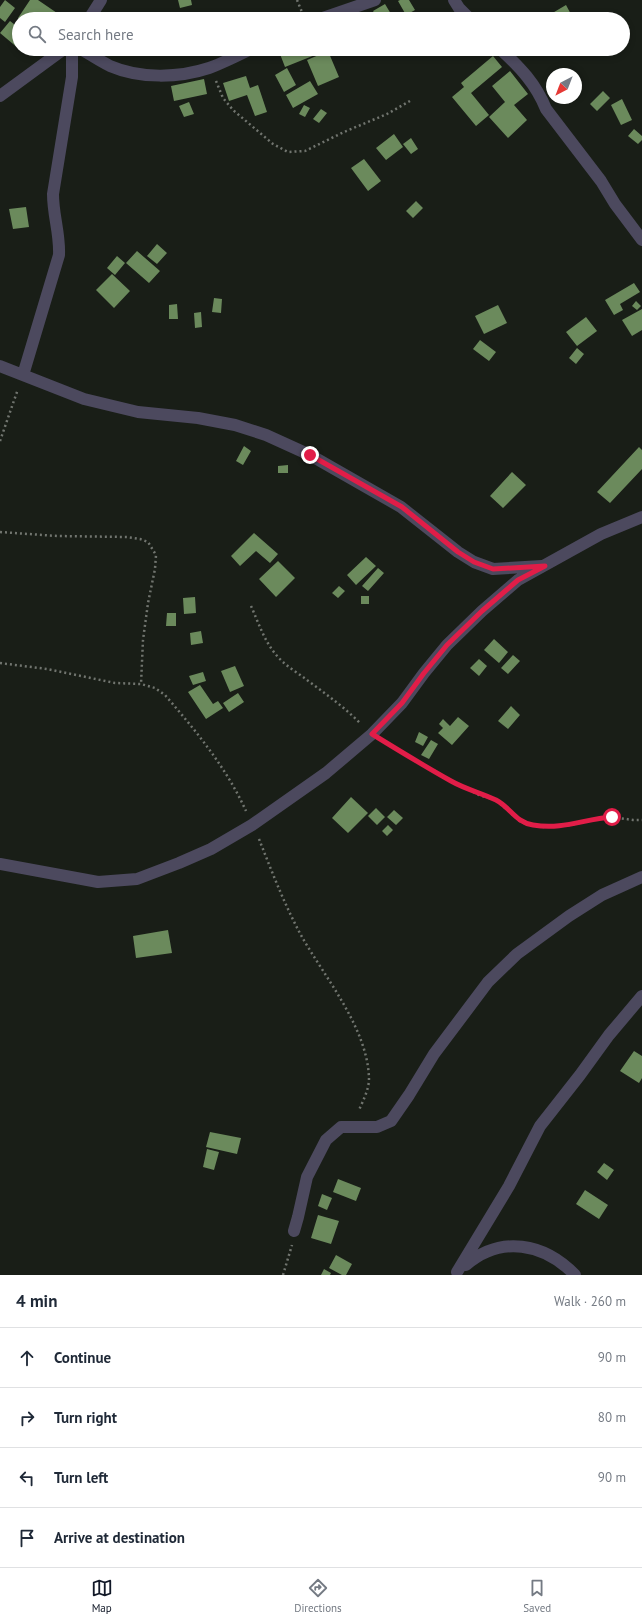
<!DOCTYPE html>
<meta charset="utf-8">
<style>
:root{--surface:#fff;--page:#f6f6f7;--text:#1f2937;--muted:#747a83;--line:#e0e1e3;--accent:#111827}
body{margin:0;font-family:"PT Sans",sans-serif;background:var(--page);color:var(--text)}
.compass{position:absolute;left:546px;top:68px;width:36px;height:36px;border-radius:50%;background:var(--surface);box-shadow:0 2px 6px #0003;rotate:222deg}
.stop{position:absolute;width:12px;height:12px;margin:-9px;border:3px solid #e11d48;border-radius:50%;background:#fff}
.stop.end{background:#e11d48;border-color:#fff;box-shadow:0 1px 4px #0008}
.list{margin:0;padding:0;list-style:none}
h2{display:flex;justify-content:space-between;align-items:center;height:52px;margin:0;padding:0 16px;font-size:17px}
h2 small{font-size:13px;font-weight:400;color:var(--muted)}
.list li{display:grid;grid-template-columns:26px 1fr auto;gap:12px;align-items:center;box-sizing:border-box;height:60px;padding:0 16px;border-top:1px solid var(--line)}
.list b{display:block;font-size:15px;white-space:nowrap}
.list em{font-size:13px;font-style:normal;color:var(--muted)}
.icon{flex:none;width:22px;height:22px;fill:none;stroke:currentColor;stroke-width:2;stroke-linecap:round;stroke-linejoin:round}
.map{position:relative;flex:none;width:642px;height:1275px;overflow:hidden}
.search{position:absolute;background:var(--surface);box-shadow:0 2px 6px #0003;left:12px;right:12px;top:12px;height:44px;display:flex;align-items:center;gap:10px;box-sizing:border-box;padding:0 14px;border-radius:22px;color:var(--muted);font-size:15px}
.sheet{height:292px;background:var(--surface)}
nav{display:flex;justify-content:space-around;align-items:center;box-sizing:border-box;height:56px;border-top:1px solid var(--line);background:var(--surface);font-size:11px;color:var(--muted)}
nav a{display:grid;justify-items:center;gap:2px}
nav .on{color:var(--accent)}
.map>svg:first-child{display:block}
</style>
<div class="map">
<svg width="642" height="1275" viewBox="0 0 642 1275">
<rect width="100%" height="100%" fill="#191e17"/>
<path fill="#6b8a5c" d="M5,0L15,8L5,22L0,18V7Z
M30,0H38L57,13L53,19H20L18,18Z
M178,0H191L192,5L180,8Z
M400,0H409L415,10L406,15L398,1Z
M385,4L394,19H378L373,11Z
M566,5L573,18L571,19H545L544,18Z
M10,21L19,28V49L0,33Z
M293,49H313L315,55L285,67L280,54Z
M328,51L339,77L318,86L307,60Z
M493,56L502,67L471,93L489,115L476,126L452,97L464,87L461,83Z
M287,68L296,85L284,92L275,75Z
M510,71L528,94L514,105L527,120L508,138L489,117L505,102L492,86Z
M246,76L250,88L258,85L267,112L255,116L247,95L229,101L223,83Z
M204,79L207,94L174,101L171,86Z
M310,81L318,94L293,108L286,95Z
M603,91L610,98L597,111L590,104Z
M622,99L632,120L621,125L611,105Z
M189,102L194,114L184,117L179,106Z
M304,105L310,108L305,117L299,114Z
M321,109L327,113L319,123L313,119Z
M634,129L642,136V140L638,144L628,136Z
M394,134L403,147L386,160L376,148Z
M411,138L418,149L411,154L403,144Z
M364,159L381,181L368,191L351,168Z
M416,201L423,208L413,218L406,211Z
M26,207L29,227L13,229L9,209Z
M157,244L167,253L157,264L147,256Z
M137,251L160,271L149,283L126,263Z
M117,256L125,263L115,275L107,268Z
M112,274L130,291L114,308L96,290Z
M634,283L640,292L620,304L623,310L614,315L605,300Z
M214,298L222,299L221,313L212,312Z
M636,301L641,306L637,310L632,306Z
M177,304L178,319H169V305Z
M498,305L507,323L484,334L475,316Z
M642,309V330L632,336L622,320Z
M201,312L202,327L195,328L194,313Z
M586,317L597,331L577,346L566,332Z
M480,340L496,352L489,361L473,349Z
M577,348L584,354L576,364L569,358Z
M244,446L251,451L243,465L236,461Z
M639,447L642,450V469L610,503L597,492Z
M288,465V473H278V466Z
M512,472L526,485L503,508L490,496Z
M254,533L278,554L270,563L256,551L240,566L231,556Z
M366,557L376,566L356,585L347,575Z
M278,561L295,578L276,597L259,579Z
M378,568L384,573L368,591L362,586Z
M339,586L345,591L338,598L332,593Z
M361,596H369V604H361Z
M195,597L196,613L184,614L183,598Z
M167,613H176V626H166Z
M201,631L203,643L191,645L190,633Z
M494,639L508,652L499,663L484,650Z
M513,655L520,661L508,674L501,668Z
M479,659L487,666L479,676L470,668Z
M235,666L244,686L230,692L221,671Z
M203,672L206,681L193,685L189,676Z
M200,685L213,704L218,701L223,708L206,719L188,692Z
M238,693L244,702L229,712L223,703Z
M511,706L520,715L508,729L498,721Z
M458,717L469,726L452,745L438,733L443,728L439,724L443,719L450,726Z
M419,732L428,737L423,746L415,742Z
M431,740L438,744L429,759L421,755Z
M351,797L368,813L348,833L332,818Z
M376,808L385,817L377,825L368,816Z
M394,810L403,818L396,825L387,817Z
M388,825L393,830L387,836L382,831Z
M168,930L172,953L136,958L133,936Z
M634,1051L642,1056V1078L639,1083L620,1071Z
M210,1132L241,1138L237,1154L206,1147Z
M207,1149L219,1152L214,1170L203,1167Z
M604,1163L614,1170L607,1180L597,1172Z
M338,1179L361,1188L356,1201L333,1192Z
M585,1190L608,1205L599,1219L576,1204Z
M322,1194L332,1198L327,1210L318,1206Z
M318,1215L339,1221L331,1244L311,1238Z
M336,1255L352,1264L346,1275H342L329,1268Z
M324,1269L331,1273L330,1275H321Z"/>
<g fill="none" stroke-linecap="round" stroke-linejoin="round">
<path stroke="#71756f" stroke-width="2.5" stroke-dasharray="2 3" stroke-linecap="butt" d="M297,0L304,17
M216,81L223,98L233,110L273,144L288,152L305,151L344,132L387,114L410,101
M0,441L18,389
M0,532L57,536L127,537L140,539L148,542L156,555L155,569L148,603L143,640L141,684
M251,606C259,624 265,643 278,657C287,667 298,673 307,680C326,694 344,707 360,723
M0,663L47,669L115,683L141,684L155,688L165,695C196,731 226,767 246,811
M386,743L452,781L479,795L496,800L521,822L531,825L543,827L570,825L602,818L612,817L633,820H642
M259,839C272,872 285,906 302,937C326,979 368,1029 369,1079C369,1089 363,1101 359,1110
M283,1275L292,1245"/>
<path stroke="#4c495e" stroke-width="12" d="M454,0L459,8L470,19
M89,19L101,0
M320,19L375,0
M81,49C91,55 100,61 110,66C140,79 179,78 209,68C223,63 237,56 251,49
M500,49C520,67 536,84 546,109L601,181L615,204L642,240
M0,96L64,49
M0,366L84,399L138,412L198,418L235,425L266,435L310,455L401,507L458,552L474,562L493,569L542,566
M23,375L59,255C60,233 53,216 53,194L72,77V49
M0,864L98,882L137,879L179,863L211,849L252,825L326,773L372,734L402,703L424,673L447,645L482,611L518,580L601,534L642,517
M294,1231L298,1217L307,1177L326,1140L341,1127H377L391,1121L409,1095L434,1054L488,982L517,954L569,916L602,895L642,877
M466,1265C501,1235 544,1243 575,1275
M457,1272L509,1186L540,1126L580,1075L609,1035L642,996"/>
</g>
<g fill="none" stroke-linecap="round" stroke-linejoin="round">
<path stroke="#e11d48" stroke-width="5" d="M310,455L402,507L458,552L474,562L493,569L545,566L518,580L482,611L447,645L424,673L402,703L372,734C398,750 424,766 451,781C465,789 481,793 496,800C511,808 515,822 533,825C563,830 584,819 612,817"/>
</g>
</svg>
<svg class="compass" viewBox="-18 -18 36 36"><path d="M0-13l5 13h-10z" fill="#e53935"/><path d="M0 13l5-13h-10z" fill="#747a83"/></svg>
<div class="stop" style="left:612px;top:817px"></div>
<div class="stop end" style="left:310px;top:455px"></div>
<div class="search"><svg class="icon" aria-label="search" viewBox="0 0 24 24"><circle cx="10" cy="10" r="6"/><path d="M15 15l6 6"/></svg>Search here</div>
</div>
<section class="sheet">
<h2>4 min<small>Walk · 260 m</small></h2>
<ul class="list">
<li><svg class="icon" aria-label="ahead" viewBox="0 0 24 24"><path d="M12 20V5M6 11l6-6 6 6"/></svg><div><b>Continue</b></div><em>90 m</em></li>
<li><svg class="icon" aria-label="right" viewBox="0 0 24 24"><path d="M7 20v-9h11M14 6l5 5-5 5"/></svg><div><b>Turn right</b></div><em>80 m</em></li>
<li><svg class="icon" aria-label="left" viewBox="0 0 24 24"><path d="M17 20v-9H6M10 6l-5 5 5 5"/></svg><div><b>Turn left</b></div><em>90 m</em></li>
<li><svg class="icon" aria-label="arrive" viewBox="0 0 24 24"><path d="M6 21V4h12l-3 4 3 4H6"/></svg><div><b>Arrive at destination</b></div></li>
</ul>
</section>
<nav>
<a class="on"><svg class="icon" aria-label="map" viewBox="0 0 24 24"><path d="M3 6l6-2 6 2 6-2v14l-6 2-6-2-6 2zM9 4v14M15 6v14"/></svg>Map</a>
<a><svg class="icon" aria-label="directions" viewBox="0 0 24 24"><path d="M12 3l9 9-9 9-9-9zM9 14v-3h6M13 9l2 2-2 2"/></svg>Directions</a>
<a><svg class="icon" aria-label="saved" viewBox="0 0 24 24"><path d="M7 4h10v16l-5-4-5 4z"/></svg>Saved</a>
</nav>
